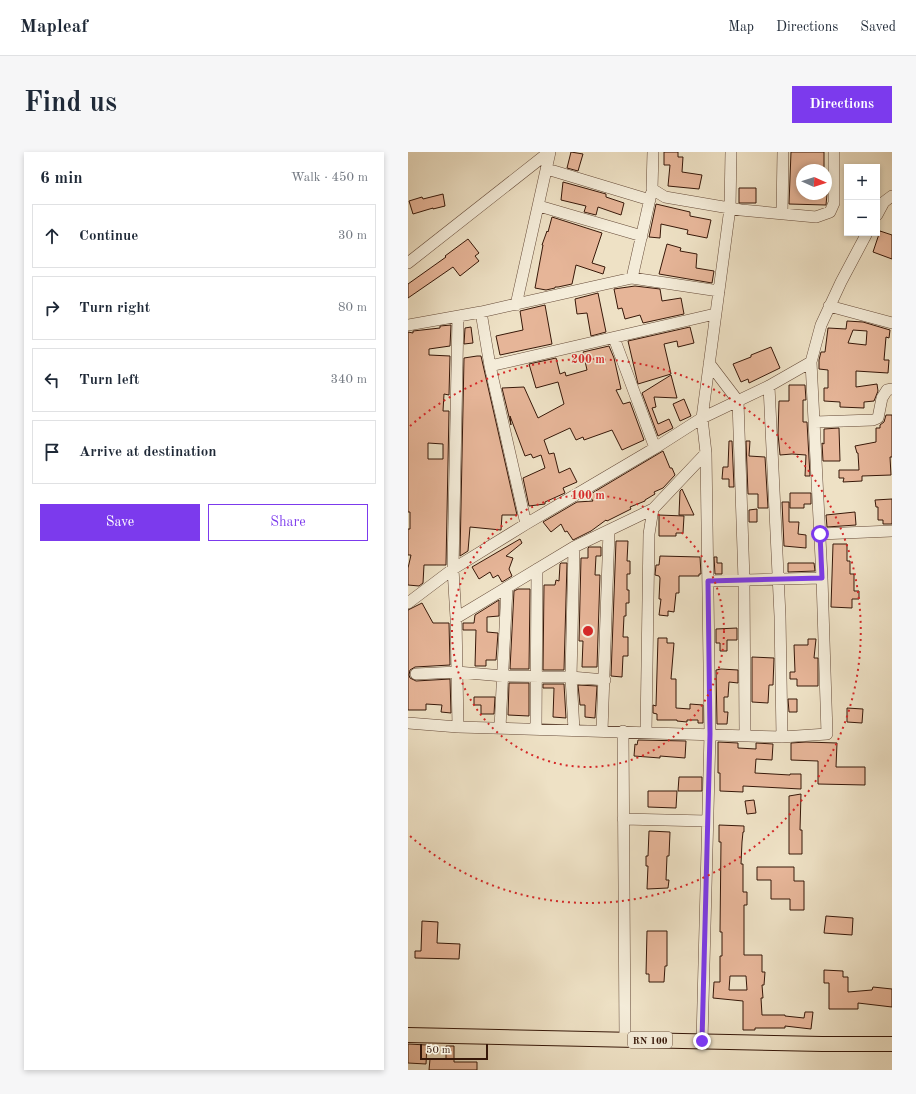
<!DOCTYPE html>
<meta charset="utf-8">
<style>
:root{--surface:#fff;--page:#f6f6f7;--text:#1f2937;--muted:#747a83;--line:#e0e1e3;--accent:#7c3aed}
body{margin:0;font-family:"Old Standard TT",serif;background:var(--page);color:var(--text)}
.controls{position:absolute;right:12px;top:12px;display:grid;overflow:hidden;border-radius:0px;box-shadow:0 2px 6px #0003}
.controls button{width:36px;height:36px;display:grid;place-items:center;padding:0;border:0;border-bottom:1px solid var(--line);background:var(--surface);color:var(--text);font:20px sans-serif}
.compass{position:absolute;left:388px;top:12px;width:36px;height:36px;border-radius:50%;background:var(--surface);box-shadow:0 2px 6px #0003;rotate:93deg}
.scale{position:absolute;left:12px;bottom:10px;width:68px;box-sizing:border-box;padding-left:4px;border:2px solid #371809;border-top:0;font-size:11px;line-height:14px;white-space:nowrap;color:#371809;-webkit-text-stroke:3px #f4ecd9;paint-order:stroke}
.stop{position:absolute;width:12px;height:12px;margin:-9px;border:3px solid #7c3aed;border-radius:50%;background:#fff}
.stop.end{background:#7c3aed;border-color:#fff;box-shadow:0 1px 4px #0008}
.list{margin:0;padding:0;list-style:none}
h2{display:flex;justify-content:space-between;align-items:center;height:52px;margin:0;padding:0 16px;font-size:17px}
h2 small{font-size:13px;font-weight:400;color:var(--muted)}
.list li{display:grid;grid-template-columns:26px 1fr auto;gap:12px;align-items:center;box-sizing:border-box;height:64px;margin:0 8px 8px;padding:0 8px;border:1px solid var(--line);border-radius:0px}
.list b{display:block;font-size:15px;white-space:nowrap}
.list em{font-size:13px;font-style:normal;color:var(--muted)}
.actions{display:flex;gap:8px;padding:12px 16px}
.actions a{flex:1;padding:9px 0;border:1px solid var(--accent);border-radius:0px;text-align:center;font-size:14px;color:var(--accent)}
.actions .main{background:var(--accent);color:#fff}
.icon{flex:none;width:22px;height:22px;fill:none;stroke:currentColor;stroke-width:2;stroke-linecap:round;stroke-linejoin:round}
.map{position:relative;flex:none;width:484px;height:918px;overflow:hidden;border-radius:0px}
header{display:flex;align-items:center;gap:24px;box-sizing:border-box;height:56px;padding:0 20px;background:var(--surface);border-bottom:1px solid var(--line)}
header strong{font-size:19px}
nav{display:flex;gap:22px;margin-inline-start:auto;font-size:14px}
.intro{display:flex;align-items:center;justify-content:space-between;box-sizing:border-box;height:96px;padding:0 24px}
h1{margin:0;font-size:28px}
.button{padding:10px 18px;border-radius:0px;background:var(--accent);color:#fff;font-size:14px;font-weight:700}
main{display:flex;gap:24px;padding:0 24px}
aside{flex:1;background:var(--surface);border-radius:0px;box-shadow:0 2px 6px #0003}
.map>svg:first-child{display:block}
</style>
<header>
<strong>Mapleaf</strong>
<nav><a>Map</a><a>Directions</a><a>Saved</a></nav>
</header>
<div class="intro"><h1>Find us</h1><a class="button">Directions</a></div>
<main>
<aside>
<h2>6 min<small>Walk · 450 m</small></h2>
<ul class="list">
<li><svg class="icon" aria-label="ahead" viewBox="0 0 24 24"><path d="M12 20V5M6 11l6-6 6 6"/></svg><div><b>Continue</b></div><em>30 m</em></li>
<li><svg class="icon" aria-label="right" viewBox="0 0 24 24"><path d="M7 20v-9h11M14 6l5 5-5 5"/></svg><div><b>Turn right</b></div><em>80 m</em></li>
<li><svg class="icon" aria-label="left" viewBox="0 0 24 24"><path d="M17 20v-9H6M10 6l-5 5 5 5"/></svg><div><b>Turn left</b></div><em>340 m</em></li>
<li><svg class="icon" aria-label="arrive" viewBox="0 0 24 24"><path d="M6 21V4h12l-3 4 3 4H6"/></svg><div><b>Arrive at destination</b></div></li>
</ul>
<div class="actions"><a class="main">Save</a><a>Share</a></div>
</aside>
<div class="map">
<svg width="484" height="918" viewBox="0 0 484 918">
<rect width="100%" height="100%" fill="#eee1c5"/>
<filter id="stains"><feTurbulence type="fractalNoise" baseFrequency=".005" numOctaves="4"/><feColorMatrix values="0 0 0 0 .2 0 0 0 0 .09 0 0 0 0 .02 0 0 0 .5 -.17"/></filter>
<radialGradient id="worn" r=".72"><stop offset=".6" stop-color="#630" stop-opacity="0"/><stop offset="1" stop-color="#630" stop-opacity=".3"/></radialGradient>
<path fill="#e6b598" stroke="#371809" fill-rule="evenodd" d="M163,0L175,2L170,19L159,16Z
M256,0H270V5H275L274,20L294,23L291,37L260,34L262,13H256Z
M383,0H416V18H394V42H419L418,53L381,52Z
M155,30L198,42V45L216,51L213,63L190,55L188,63L176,60L178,54L153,48Z
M331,36H348V51H331Z
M35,42L37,54L25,57V56L5,62L1,49L14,45L15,47Z
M248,52L282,60V64L303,68L299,86L279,82L280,78L253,72L252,86L241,85Z
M144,65L194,81L184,111L197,115L195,122L168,113L164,132L150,135H147V136L138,138L127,136L135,93H134L139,79L140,80Z
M472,79L484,83V107L465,100Z
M60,87L71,101L67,104L71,109L52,124L45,115L0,146V132L38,105L37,104Z
M259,92L273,96L272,99L289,102L288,116L306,119L304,131L251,122Z
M227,134L252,137L254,149L273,146L276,162L235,171L232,163L217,167L214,156L210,157L206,137Z
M190,141L198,180L183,184L179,161L169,162L167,147Z
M137,153L144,192L92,203L88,184L115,178L112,159Z
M439,169L455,170L482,178L481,186L478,185L476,208H481L480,221L448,219V235L469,232L470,239L466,249L456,250V256L432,255V250L416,249V236H420V218L411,217V208L413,200H417L420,176L438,177ZM445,178L459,179L458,193L440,191Z
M43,173L42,194L21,197V203L42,204L41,243L36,242L35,259H41L38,413H16L15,431L11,434L0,433V416L3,403H0V377H2V360H0V180L5,181V179L32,176V174ZM20,291L35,292V307H20Z
M63,175L65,191L56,192L57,176Z
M282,175L286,191L270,195L269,189L256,192L263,222L230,232L220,189Z
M201,194L206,206L213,237L208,238L215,252L222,250L236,288L214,298L204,278L176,288L175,285L168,288L162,276L136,288L141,302L146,301L151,321L162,316L169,330L155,336L157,341L137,350V352L121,354L115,326L137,316L133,303L125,306L123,302L117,304L102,264L103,273L94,236L116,235L130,266L156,252L150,230L128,236L121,212L148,206L152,222L157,220L158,224L179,218L175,200Z
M363,195L372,216L341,231L340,227L333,230L325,212L343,205V203Z
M69,204H73L109,363H94L93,378L62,375L60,399L52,404L56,206Z
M263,223L269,246L246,245L248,255L244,256L250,272L261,267L265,276L250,284L234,241Z
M381,233H397L398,248H395V270H399L402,324H397L398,303L384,302L372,303L370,282L371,249H381Z
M276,247L283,264L272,269L265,252Z
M478,263H484V305H482L483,323L454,324V329L435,330L436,326H431V318H451L450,301H449L447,294L468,290V276H472V273L476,270Z
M431,276L432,309H415L414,291L416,292V277Z
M321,289H324L326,335H321V327H314L315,315H320Z
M338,289H342L341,304L357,305L360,356H350V342H340Z
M255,299L262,316H264L267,323L255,336L246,340L247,342L237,348V349L222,355L223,357L199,369L198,368L183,379L165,388L159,379L157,380L153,372L143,380L135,370L169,350L185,349L181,343Z
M274,337L286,363H271L272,339Z
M382,341H403V352H396V356H382Z
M484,347V372H475V368H470V355H468L467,348Z
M374,350H381V370H391L390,382L398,383V396L376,394Z
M349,357V370H341V358Z
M447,360L448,373L419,375L418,363Z
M251,363L276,364L275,381H268V384H251Z
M112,387L114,391L98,404L105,406L101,417L104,424L94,430L90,423L85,426L82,420L71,427L64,415Z
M208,389H220L219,409H222V422H219V438H221V451H218V464H216L215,485H220V504H215L214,525L203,524Z
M425,392H439V409H442V422H446V439H451V447H444V456L423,455Z
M181,395H193V404H188L187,423H192L189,515H174L175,489H171L173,406H180V396Z
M252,404L292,405L293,422H291V424H271V441H268L266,460L260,459V464L251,463L253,447H251L252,426L251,424L247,423L248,413H251Z
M306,405H309V411H314V422H307Z
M153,411H159L156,518H135L136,433H147L148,428L151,429L152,412Z
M380,411H406L407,419L380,420Z
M110,437H122L121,517H102L106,439Z
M91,448V464L79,465V480L90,481L88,508H78V514H67L68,478H55V471H66L67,463Z
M14,451L25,471H41L42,513L7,515L2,518L1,523L2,526L8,529L42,527L43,561L33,560L34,553L18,552V558H0V458Z
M329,476V488H319V499H312V491H308V477Z
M250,486H259V491H266L263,527H268V556L282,557V552L295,553V571H290V568H279V570L269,569V568H249V562L245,561V553L248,554Z
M400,487H408L406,506H410V534H389V527H382V520H387L386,493H400Z
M344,505L366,506L365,533H361L360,551L344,550Z
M313,517L330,518V531L321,530L320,545H316V560H320L319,572H309L308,518Z
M101,531H121V564L100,563Z
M135,532H156L158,566L145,565L146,536H135Z
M170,533L189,534L187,566L177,565V553H172Z
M66,545H87L86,562H73V553H66Z
M380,547H389V560H381Z
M439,556L455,557L454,571L439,570Z
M230,588L278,589L277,606L252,604V606L226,604L227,592L229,593Z
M310,590L330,591V596L348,597V591L365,592L364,608L348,607L347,621L382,623V622H393V637L335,634V640L312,639V621H310Z
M398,590L429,591L428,615H457V633L410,632V609L383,608V591Z
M271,625H294V639H270Z
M240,639H269L268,656L240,655Z
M393,642L392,678H394V702H381V644Z
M346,648L348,661L339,662L337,649Z
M311,673L336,674V680H335L334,690L333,712H335V740H339V753H336V803H354V820H357L356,833H354L355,846H353L354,863H377V864L396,866L397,860H405L403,877L377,874V876H347V878H335V849L305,846L306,830H312V804H314V780H312L313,690H311ZM322,824H338L339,838H321Z
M241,679L262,680L261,704H259L258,728H261L260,736L239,737L240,714H238V704H240Z
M349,715H386V729H396V758H382V747H363V728H349Z
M418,764L445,766L444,783L416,781Z
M14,769L30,770L29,791L52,792L51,807L7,806V799H13Z
M239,779H259V814H257L256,830H241V822H238Z
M416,818L435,819V825H440V840L464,838L465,835L484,837V855L450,851V857H421V831H416Z
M0,892L19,893L18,912L0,911Z
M38,894H46V910H69V918H21L22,907H38Z"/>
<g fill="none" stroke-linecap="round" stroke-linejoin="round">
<defs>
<path id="minor" d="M245,0L244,37L257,45L333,58L408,65L422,60L426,51V0
M139,17L242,48
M131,54L234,84
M374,62L375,0
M469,63L476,50L484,44
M0,111L141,0
M224,126L243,42
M108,153L142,0
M421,154L484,171
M73,160L82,214L118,372
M0,173L73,160L224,126L311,139
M206,186L247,296
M301,211L330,249L336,428L337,583
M82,214L307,162
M361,234L372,464L374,585
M407,270L465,268L470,266L474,246L479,238L484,237
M412,382L484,379
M166,395L163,525L166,578
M300,429L414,426
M0,451L45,417L118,372L247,296L294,266L361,234L403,210L413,173L433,130L459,81
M48,466L166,395L245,357L298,301
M8,522L49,520L95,524L163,525L197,528
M0,571L50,575L374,585L419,582L414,426L403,210
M50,575L48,466L45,417L50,164
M92,576L99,436
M128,577L129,417
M194,579L201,379
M215,579L217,888
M238,580L241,382L245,357
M215,667L299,669
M294,889L302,582L298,301L294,266L322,56L323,0"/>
<path id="major" d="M0,883L414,892H484"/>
</defs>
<use href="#minor" stroke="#654a38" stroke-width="12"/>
<use href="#major" stroke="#371809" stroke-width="16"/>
<use href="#minor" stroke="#f4ecd9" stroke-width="11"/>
<use href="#major" stroke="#eee1c5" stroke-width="14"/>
</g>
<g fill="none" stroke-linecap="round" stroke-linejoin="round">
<path stroke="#7c3aed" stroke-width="5" d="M294,889L302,582L300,429L414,426L412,382"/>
</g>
<g fill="none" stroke="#d62828" stroke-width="2" stroke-dasharray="2 4">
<circle cx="180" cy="479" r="136"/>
<path d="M2 274A272 272 0 1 1 2 684"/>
</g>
<g text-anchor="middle" stroke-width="3" stroke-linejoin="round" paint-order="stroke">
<rect fill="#f4ecd9" stroke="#705847" stroke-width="1" x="220" y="880" width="44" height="16" rx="3"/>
<g font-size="10" font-weight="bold" fill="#371809">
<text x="242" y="892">RN 100</text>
</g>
</g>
<circle cx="180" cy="479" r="6" fill="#d62828" stroke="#f4ecd9" stroke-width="2"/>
<g font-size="12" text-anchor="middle" font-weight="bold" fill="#d62828" stroke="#f4ecd9" stroke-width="3" stroke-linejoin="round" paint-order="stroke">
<text x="180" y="211">200 m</text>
<text x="180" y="347">100 m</text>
</g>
<rect width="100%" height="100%" filter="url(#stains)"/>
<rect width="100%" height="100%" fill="url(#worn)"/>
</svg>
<div class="controls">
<button>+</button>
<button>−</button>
</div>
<svg class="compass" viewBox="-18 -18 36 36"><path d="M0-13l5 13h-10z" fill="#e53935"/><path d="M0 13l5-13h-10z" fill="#747a83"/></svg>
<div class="scale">50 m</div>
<div class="stop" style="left:412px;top:382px"></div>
<div class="stop end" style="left:294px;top:889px"></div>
</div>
</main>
